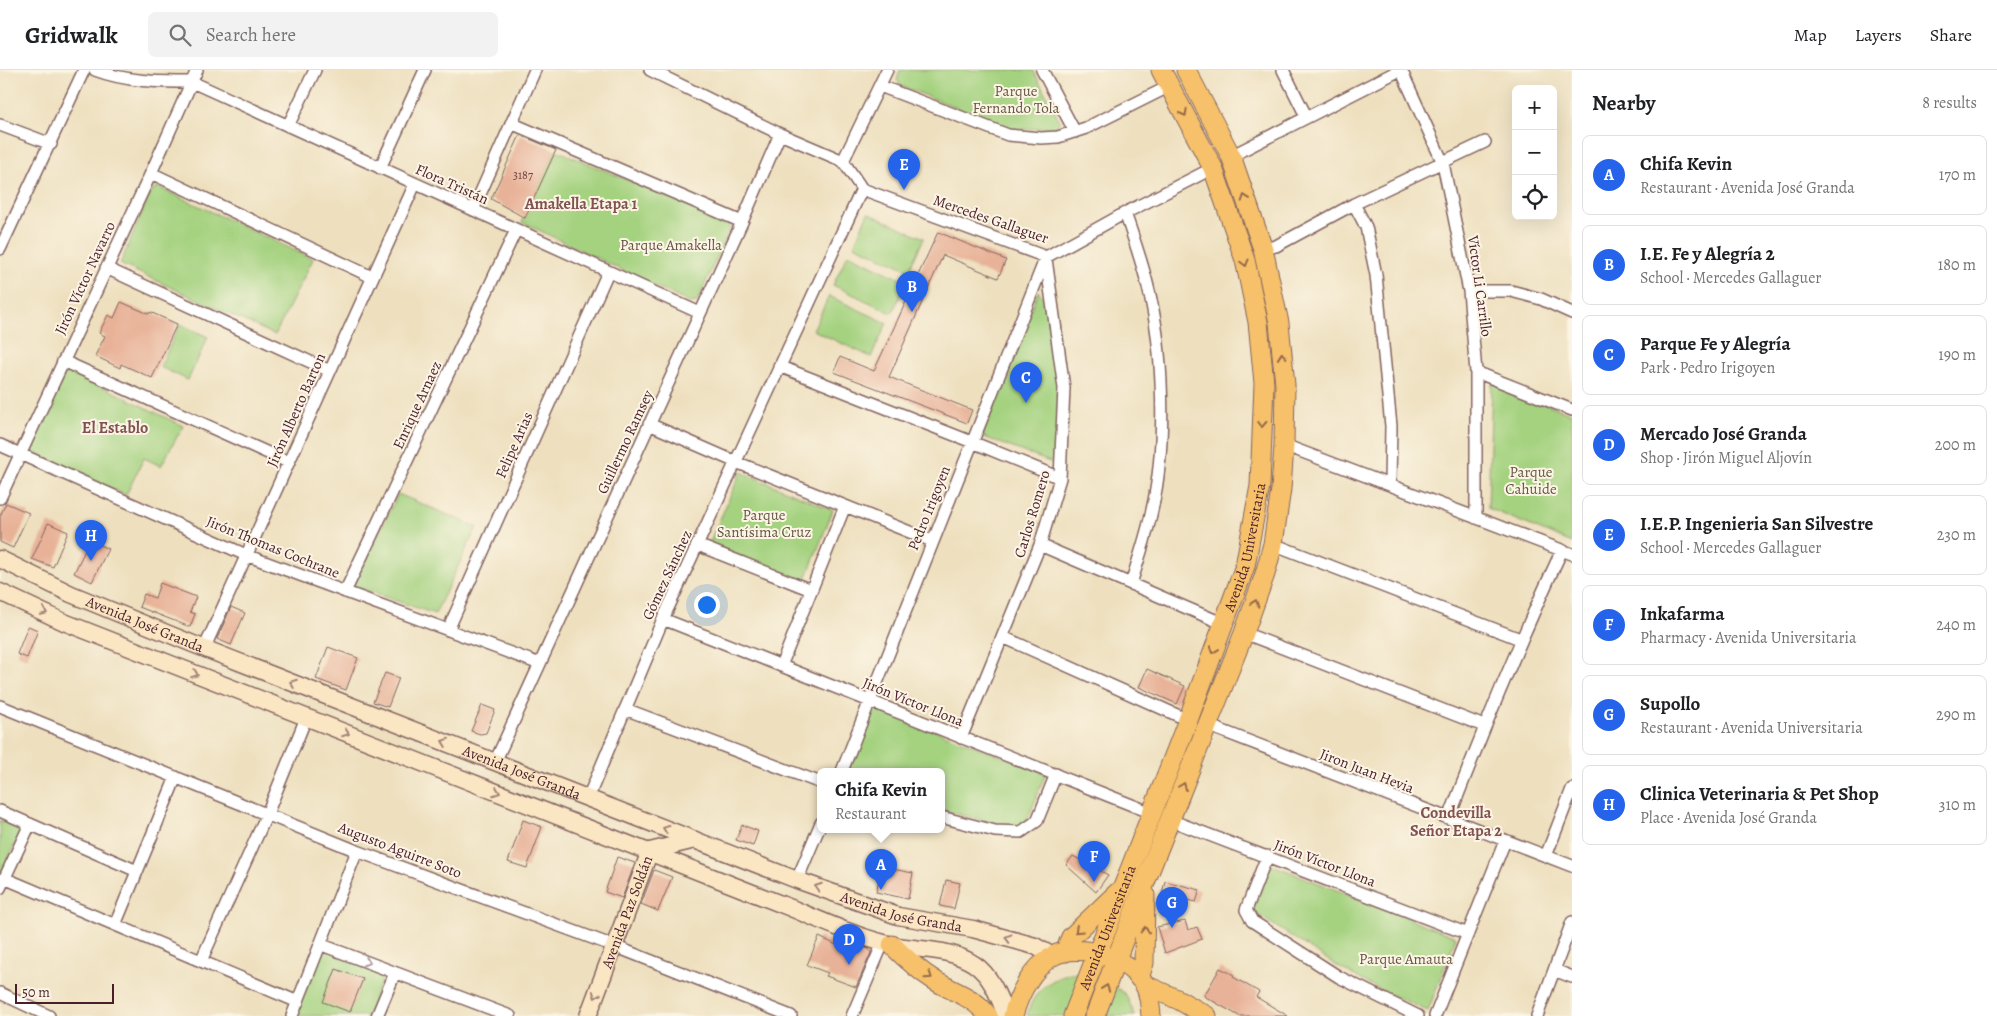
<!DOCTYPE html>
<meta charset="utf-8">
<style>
:root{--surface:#fff;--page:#f2f2f2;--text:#202124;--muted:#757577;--line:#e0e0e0;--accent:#2563eb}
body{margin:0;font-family:Alegreya,serif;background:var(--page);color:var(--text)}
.controls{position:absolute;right:15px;top:15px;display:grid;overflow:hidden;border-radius:8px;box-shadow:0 5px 20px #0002}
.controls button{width:45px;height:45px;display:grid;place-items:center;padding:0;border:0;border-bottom:1px solid var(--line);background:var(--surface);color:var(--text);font:25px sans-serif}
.scale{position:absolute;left:15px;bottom:12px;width:99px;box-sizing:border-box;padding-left:5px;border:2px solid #4a1f2b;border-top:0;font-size:14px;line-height:18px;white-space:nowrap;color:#4a1f2b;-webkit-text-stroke:4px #fcf5e5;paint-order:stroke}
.you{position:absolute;left:706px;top:534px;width:18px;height:18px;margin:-12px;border:4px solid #fff;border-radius:50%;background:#1a73e8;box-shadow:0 0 0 8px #1a73e833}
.badge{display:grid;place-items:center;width:32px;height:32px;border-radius:50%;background:var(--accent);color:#fff;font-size:16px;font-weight:700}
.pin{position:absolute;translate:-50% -41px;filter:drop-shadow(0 1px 2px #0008)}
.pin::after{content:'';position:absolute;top:26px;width:18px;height:15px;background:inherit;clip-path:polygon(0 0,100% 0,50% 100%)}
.popup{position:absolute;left:817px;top:698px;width:128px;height:65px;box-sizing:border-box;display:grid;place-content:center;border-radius:8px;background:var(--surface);filter:drop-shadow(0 1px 4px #0005);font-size:16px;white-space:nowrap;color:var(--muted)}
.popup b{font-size:19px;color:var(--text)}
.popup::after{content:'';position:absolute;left:50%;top:100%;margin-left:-10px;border:10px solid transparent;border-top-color:var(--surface)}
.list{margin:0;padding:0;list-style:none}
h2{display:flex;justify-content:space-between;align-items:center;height:65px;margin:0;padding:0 20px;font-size:21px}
h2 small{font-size:16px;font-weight:400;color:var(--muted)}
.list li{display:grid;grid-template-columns:32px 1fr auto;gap:15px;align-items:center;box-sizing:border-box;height:80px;margin:0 10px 10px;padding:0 10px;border:1px solid var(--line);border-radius:8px}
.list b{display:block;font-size:19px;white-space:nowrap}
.list p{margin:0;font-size:16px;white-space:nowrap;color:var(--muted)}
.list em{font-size:16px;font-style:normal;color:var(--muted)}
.icon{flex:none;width:28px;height:28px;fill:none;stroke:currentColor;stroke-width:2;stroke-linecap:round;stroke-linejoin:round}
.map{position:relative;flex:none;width:1572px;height:946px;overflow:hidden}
header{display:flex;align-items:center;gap:30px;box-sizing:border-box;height:70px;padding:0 25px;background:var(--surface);border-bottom:1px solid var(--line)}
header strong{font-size:24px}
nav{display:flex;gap:28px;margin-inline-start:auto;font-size:18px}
.search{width:350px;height:45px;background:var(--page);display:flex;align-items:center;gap:12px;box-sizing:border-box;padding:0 18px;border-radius:8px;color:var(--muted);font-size:19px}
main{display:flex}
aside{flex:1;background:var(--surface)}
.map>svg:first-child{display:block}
</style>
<header>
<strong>Gridwalk</strong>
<div class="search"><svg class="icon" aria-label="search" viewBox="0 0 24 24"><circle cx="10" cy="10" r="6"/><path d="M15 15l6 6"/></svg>Search here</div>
<nav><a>Map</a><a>Layers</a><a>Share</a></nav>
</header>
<main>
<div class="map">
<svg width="1572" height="946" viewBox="0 0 1572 946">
<rect width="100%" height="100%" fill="#fcf5e5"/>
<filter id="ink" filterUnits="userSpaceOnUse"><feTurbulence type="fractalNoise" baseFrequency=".02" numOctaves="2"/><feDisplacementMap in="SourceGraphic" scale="10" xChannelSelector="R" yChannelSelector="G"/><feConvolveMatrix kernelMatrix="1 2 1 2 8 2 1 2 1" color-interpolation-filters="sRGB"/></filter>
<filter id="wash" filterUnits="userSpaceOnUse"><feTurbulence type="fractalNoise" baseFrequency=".0096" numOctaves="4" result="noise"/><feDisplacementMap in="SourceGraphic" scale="20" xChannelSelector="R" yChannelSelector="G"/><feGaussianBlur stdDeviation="1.12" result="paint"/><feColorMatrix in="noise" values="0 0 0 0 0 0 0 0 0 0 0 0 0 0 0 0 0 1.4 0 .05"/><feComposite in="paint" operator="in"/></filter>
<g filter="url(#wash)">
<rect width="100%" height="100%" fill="#eee0bf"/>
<path fill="#a4d27f" stroke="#777855" d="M900,0H1033L1060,51L1056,57L1015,60L901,16L897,10Z
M556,80L726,151L730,158L697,232L690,233L522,152Z
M158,117L313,189L275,265L120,194L151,122Z
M868,143L924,168L909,200L854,175Z
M848,184L907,212L892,243L833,215Z
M1038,221L1047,233L1059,303L1055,394L984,367L983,363Z
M829,226L887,253L871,287L813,260Z
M180,254L208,267L188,310L160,297Z
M71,301L183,356L161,396L144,388L126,425L33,382L31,379L65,303Z
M1492,313L1572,344V473L1488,438Z
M741,402L833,440L805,511L709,474Z
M398,424L477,457L435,544L353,516Z
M873,637L1046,703L1025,756L1016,758L941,740V701H847Z
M0,750L22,760L0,806Z
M1270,794L1456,867L1428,941L1376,918L1337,896L1252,841Z
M322,877L385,901L368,946H295Z
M1070,903H1084L1067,946H1027C1031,923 1049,910 1070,903Z
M1115,916L1126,925L1135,946H1104Z"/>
<g id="blocks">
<path fill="#e8b298" d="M520,65L556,80L525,148L491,129Z
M938,162L1006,190L998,208L943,185L889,307L972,340L967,353L834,302L840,287L874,301Z
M121,232L149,244L150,242L177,254L152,308L121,294L120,298L95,286L105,266L99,263L108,245L114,248Z
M6,433L29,443L13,478L0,472V446Z
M48,453L68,462L53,497L32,489Z
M90,470L108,479L92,512L74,503Z
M160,513L196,527L190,542L195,544L190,557L139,537L144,524L155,528Z
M231,537L245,543L231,575L217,569Z
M28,556L38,560L27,588L17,584Z
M328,577L358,588L346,620L316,609Z
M1147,599L1185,616L1177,634L1139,617Z
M385,603L399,608L388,637L373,632Z
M482,635L495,640L486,663L480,664L471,661Z
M523,750L542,757L527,798L508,792Z
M742,755L758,761L753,776L736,770Z
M1073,786L1108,805L1096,822L1066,795Z
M617,787L635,793L622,828L605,822Z
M882,797L913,803L908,829L876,822Z
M654,800L672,807L658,841L641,834Z
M946,810L960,813L954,839L940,836Z
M1165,811L1200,820L1196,832L1162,824Z
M1185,851L1188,860L1197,857L1202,869L1165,883L1157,857Z
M819,867L839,876L842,870L869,879L871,883L856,917L826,906L828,903L807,895Z
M1220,898L1234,905L1233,907L1259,922L1256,927L1288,946H1239L1204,926Z
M336,899L363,909L350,942L323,932Z"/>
</g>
</g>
<g filter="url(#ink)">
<use href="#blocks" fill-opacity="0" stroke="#83635f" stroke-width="1"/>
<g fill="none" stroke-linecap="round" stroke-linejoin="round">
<defs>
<path id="street" d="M95,0C127,12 158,12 192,12L700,243
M650,0L780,64L843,91L862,119
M1042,0L1075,62
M1283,0L1306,46
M880,16L1008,65L1041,68L1058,67L1086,58L1170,16
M511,53L742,152
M0,55L51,74
M288,56L315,0
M1231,86L1398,1L1402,2L1443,93L1469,221L1476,302V448
M843,91L887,0
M380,98L425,0
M151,103L372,207
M862,119L1046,187L1125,143L1213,98
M1354,134L1366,157L1376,205L1391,356L1390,414
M473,140L535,0
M1125,143C1133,166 1141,189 1147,213C1164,277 1167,375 1152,440C1147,465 1138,490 1131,514
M0,179L84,0
M1263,179L1276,176L1354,134L1485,72
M106,198L330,301
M1469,221H1511L1541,229L1572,243
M63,291L288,392
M779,296L972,372L1060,408
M1476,302L1572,340
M649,354L736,392L932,471
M0,375L246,485L540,594
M1284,375L1572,484
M0,428L151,103L197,0
M1273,474L1520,569
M1040,475L1224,554
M705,478L811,520
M345,522L516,160
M663,549L1152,743
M448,560L608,202
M1244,563L1484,656
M1003,567L1188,650
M204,579L415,114
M781,596L845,436
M0,636L357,781L614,876L791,946
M625,639L821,713
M1207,655L1572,796
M961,668L1040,475L1060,408L1064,318L1046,189
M495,692L742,152L780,64
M842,701L1046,187
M588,728L663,549L862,119
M0,741L137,801
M941,747L995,761L1021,762L1037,751L1056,704
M1449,748C1484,657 1521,568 1562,480
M1170,750L1468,864
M1267,786L1246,840L1252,851L1339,907L1418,946
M1546,786L1572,719
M4,808L298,932
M797,810L821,753
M0,818L30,754
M115,855L176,707
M322,875L510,946
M201,891L267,744L306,648
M1554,900L1572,907
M0,923L49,946
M292,946L357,781
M377,946L395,903
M852,946L883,873
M1435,946L1505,771
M1537,946L1572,852"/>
<g id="secondary">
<path id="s1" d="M0,489L71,524L193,574L797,810L898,846L973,859L1035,876L1053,886"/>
<path d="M0,522L64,552C306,648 549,742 791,838C822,851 855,866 888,874C916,881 949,877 974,894C991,905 999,927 1006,946"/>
<path id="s2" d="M588,946L650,781L695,770"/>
</g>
<g id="primary">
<path d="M892,875C905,888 918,900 934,910C953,922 975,927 988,946"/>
<path d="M1065,882L1071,867L1118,822"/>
<path d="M1139,908L1144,893L1145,824"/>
<path d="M1145,915L1179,930L1207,946"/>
<path d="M1013,946C1019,923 1032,898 1053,886C1080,871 1132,889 1145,916C1150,925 1150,936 1151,946"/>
<path id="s3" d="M1073,946L1188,650L1245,496L1260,416L1264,313L1258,252L1245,190L1213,98L1161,0"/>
<path d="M1095,946L1146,810L1244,563L1265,504L1273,474L1281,419L1284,375L1285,315L1279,253L1263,179L1231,86L1186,0"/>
</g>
</defs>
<use href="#street" stroke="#83635f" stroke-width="14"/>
<use href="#secondary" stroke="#83635f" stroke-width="19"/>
<use href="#primary" stroke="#83635f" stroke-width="21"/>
<use href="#street" stroke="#fff" stroke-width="11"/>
<use href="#secondary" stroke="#fbe6c4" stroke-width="16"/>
<use href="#primary" stroke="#f6c16b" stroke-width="19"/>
</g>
<defs><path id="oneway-chevron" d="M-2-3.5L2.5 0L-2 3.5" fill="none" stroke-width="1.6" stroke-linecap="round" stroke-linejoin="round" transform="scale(1.25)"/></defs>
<g stroke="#976848">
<use href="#oneway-chevron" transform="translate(1184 43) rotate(62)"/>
<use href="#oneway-chevron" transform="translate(1245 128) rotate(-109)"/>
<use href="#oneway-chevron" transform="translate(1245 193) rotate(75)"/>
<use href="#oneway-chevron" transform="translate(1282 286) rotate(-95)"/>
<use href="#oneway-chevron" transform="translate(1262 354) rotate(93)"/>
<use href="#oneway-chevron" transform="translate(1255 533) rotate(-71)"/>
<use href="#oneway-chevron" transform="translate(1214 580) rotate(110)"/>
<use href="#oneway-chevron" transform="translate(1183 716) rotate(-69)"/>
<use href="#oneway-chevron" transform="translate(1078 860) rotate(137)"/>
<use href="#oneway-chevron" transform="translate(1145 860) rotate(-90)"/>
<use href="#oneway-chevron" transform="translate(929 906) rotate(34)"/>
<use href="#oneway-chevron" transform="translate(1106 918) rotate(-70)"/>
</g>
<g stroke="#a28278">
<use href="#oneway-chevron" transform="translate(44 542) rotate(25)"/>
<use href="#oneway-chevron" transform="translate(195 604) rotate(22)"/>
<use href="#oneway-chevron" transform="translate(293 613) rotate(-159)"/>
<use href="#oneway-chevron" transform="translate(346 663) rotate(21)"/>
<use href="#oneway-chevron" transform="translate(445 672) rotate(-159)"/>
<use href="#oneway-chevron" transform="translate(497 722) rotate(21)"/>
<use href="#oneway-chevron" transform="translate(666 759) rotate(-159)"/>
<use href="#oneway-chevron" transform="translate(818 817) rotate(-160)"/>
<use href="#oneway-chevron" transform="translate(1008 868) rotate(-165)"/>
<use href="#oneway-chevron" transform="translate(596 925) rotate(111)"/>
</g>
<use stroke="#ae9aa0" href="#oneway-chevron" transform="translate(367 892) rotate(21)"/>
</g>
<g text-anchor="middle" stroke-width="4" stroke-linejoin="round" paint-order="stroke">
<g font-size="12" fill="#724446">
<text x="523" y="109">3187</text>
</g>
<g font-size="15" fill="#655544" stroke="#fcf5e5">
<text x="1016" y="26">Parque<tspan x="1016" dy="17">Fernando Tola</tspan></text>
<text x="671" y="180">Parque Amakella</text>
<text x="1531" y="407">Parque<tspan x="1531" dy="17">Cahuide</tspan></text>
<text x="764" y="450">Parque<tspan x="764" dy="17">Santísima Cruz</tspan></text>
<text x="1406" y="894">Parque Amauta</text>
</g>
<g font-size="15" fill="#4a1f2b" stroke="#fcf5e5">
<text transform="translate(452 114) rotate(24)" y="5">Flora Tristán</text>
<text transform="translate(991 149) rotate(19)" y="5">Mercedes Gallaguer</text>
<text transform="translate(85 208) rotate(-65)" y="5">Jirón Víctor Navarro</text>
<text transform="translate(1480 216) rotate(82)" y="5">Víctor Li Carrillo</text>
<text transform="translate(417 335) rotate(-65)" y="5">Enrique Arnaez</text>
<text transform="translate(296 340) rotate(-66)" y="5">Jirón Alberto Barton</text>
<text transform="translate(625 372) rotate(-65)" y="5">Guillermo Ramsey</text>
<text transform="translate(514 375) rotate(-66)" y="5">Felipe Arias</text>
<text transform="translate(929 438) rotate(-68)" y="5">Pedro Irigoyen</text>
<text transform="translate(1032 444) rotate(-73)" y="5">Carlos Romero</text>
<text transform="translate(273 477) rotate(22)" y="5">Jirón Thomas Cochrane</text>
<text dy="5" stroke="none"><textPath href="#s3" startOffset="500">Avenida Universitaria</textPath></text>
<text transform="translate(667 505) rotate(-65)" y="5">Gómez Sánchez</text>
<text dy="5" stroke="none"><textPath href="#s1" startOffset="159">Avenida José Granda</textPath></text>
<text transform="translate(913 632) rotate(22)" y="5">Jirón Víctor Llona</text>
<text transform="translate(1367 701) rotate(21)" y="5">Jiron Juan Hevia</text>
<text dy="5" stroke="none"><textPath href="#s1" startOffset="564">Avenida José Granda</textPath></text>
<text transform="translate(400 780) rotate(21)" y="5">Augusto Aguirre Soto</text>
<text transform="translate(1325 793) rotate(21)" y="5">Jirón Víctor Llona</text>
<text dy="5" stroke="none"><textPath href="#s1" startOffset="969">Avenida José Granda</textPath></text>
<text dy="5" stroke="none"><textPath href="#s2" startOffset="111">Avenida Paz Soldán</textPath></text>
<text dy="5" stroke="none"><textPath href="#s3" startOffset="95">Avenida Universitaria</textPath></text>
</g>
<g font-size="16" font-weight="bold" fill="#815251" stroke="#fcf5e5">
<text x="581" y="139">Amakella Etapa 1</text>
<text x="115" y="363">El Establo</text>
<text x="1456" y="748">Condevilla<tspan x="1456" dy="18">Señor Etapa 2</tspan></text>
</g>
</g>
</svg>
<div class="controls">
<button>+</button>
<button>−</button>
<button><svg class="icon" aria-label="locate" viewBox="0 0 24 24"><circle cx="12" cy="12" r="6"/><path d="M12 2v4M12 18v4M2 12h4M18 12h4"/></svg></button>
</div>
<div class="scale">50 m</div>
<div class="you"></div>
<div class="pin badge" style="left:881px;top:820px">A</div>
<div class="popup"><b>Chifa Kevin</b>Restaurant</div>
<div class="pin badge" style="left:912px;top:242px">B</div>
<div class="pin badge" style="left:1026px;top:333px">C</div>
<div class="pin badge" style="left:849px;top:895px">D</div>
<div class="pin badge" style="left:904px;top:120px">E</div>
<div class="pin badge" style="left:1094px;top:812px">F</div>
<div class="pin badge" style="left:1172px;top:858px">G</div>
<div class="pin badge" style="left:91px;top:491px">H</div>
</div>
<aside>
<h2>Nearby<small>8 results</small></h2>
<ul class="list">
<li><span class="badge">A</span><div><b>Chifa Kevin</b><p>Restaurant · Avenida José Granda</p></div><em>170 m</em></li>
<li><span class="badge">B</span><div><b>I.E. Fe y Alegría 2</b><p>School · Mercedes Gallaguer</p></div><em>180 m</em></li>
<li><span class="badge">C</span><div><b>Parque Fe y Alegría</b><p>Park · Pedro Irigoyen</p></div><em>190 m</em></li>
<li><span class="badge">D</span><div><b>Mercado José Granda</b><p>Shop · Jirón Miguel Aljovín</p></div><em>200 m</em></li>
<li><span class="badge">E</span><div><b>I.E.P. Ingenieria San Silvestre</b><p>School · Mercedes Gallaguer</p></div><em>230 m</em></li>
<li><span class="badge">F</span><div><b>Inkafarma</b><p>Pharmacy · Avenida Universitaria</p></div><em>240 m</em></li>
<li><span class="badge">G</span><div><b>Supollo</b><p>Restaurant · Avenida Universitaria</p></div><em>290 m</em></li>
<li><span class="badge">H</span><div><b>Clinica Veterinaria &amp; Pet Shop</b><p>Place · Avenida José Granda</p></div><em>310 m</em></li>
</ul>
</aside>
</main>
